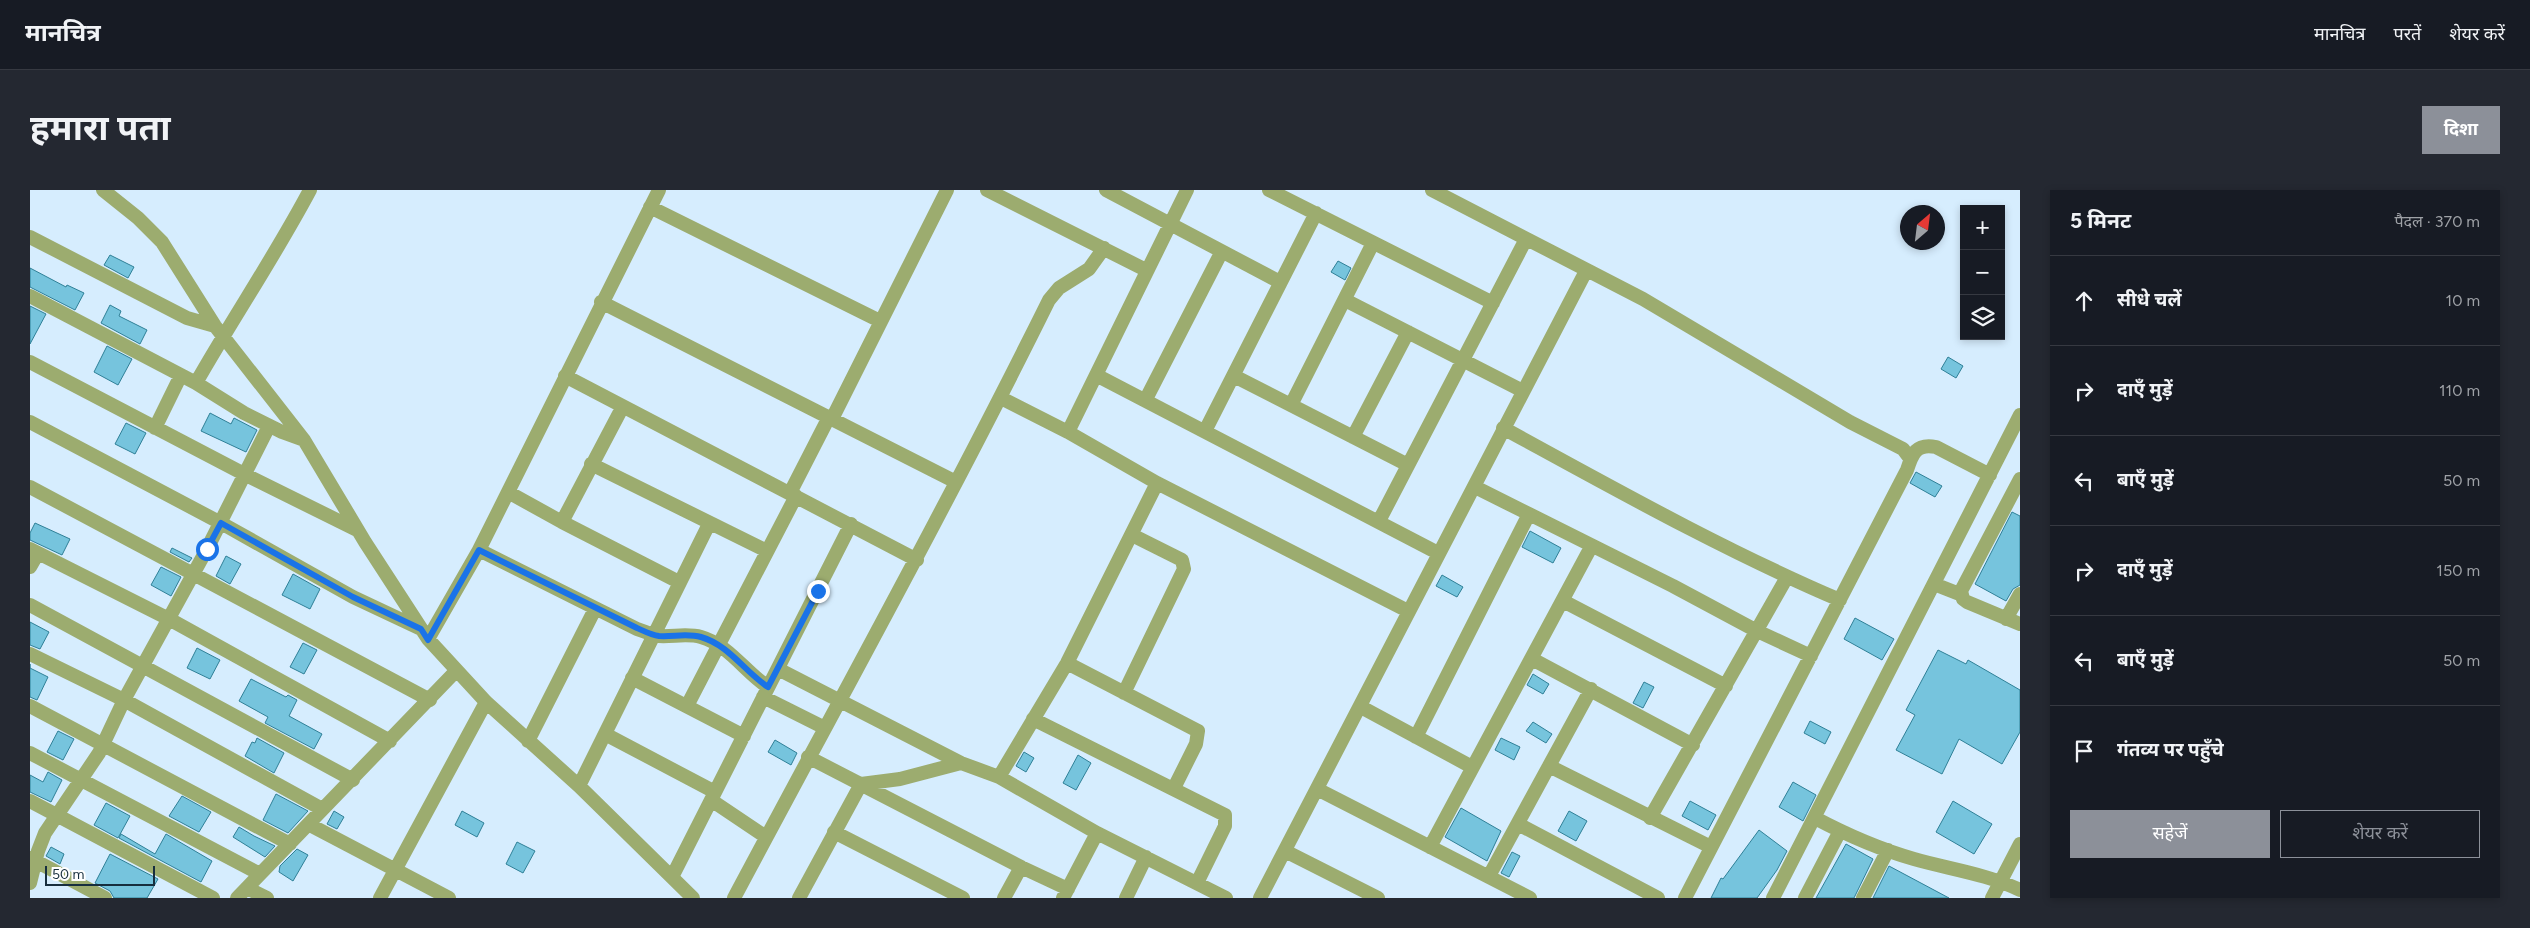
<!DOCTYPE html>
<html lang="hi">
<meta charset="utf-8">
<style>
:root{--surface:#171b24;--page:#242831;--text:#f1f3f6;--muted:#9ea1a6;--line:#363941;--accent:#8c9099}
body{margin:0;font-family:Figtree,"Noto Sans Devanagari",sans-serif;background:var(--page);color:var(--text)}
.controls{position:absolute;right:15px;top:15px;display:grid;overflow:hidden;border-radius:0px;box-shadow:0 2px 8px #0003}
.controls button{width:45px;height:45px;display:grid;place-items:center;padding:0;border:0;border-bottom:1px solid var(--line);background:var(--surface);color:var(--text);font:25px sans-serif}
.compass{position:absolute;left:1870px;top:15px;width:45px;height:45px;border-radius:50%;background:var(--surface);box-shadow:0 2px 8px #0003;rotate:28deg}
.scale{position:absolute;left:15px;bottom:12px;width:110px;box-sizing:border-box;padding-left:5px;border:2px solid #162e3e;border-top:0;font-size:14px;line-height:18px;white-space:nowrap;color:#162e3e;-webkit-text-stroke:4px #fff;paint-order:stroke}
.stop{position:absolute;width:15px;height:15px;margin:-11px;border:4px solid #1a73e8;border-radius:50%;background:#fff}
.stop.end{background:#1a73e8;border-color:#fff;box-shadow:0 1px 5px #0008}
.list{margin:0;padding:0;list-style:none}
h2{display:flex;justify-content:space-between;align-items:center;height:65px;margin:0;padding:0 20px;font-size:21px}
h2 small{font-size:16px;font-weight:400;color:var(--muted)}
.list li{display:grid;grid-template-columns:32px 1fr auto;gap:15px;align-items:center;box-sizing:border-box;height:90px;padding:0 20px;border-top:1px solid var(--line)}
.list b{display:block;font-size:19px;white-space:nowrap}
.list em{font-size:16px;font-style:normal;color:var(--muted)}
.actions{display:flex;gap:10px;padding:15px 20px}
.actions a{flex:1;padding:11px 0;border:1px solid var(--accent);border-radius:0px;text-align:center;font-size:18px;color:var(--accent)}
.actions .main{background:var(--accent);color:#fff}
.icon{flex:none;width:28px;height:28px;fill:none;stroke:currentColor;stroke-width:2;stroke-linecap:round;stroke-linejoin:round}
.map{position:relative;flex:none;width:1990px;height:708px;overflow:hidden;border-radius:0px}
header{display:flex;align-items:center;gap:30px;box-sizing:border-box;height:70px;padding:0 25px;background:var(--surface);border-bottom:1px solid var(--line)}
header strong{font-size:24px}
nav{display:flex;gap:28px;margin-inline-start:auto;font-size:18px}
.intro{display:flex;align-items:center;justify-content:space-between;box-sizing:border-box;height:120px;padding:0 30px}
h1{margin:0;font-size:35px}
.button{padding:12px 22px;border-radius:0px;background:var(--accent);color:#fff;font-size:18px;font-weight:700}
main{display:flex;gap:30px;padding:0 30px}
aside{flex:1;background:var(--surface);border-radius:0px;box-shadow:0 2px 8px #0003}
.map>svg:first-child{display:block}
</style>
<header>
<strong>मानचित्र</strong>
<nav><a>मानचित्र</a><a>परतें</a><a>शेयर करें</a></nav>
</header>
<div class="intro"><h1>हमारा पता</h1><a class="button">दिशा</a></div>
<main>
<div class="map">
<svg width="1990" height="708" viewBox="0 0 1990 708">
<rect width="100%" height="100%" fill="#d6edfe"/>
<path fill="#76c4dd" stroke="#2f8097" d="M80,65L104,77L98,88L74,75Z
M1308,71L1321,78L1315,90L1301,82Z
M0,78L36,97L37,95L54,103L45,120L0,97Z
M80,115L91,121L89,126L117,140L110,154L71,133Z
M0,116L16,124L0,154Z
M77,156L102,169L88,195L64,182Z
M1918,167L1933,176L1926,188L1911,179Z
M180,223L201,234L204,228L227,240L216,262L171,241Z
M96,233L116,243L105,264L85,254Z
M1886,282L1912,296L1905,307L1880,293Z
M1982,322L1990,326V395L1983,399L1976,411L1945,394Z
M5,333L40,349L32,365L0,350V343Z
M1500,341L1531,358L1523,373L1492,357Z
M142,358L162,368L159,372L140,362Z
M196,366L211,374L200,394L186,386Z
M131,377L151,387L141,406L121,395Z
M263,384L290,399L280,419L252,405Z
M1412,385L1433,397L1427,407L1406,396Z
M1825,428L1864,449L1852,470L1814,449Z
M0,432L19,442L10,459L0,455Z
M273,453L287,460L274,484L260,477Z
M167,458L190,470L180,489L157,478Z
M1908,460L1936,474L1938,470L1990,500V542L1972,574L1929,549L1912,584L1866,560L1885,525L1876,520Z
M0,474V478L18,487L7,510L0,507Z
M1503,484L1519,494L1513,504L1497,495Z
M221,489L256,507L258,505L267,510L259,526L292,544L284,559L235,533L238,527L209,511Z
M1614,492L1624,497L1613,518L1603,513Z
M1780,531L1801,542L1795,554L1774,543Z
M1503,532L1522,544L1516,553L1496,541Z
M28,541L44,549L33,570L17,562Z
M227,548L254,563L244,583L215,566L222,552L225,553Z
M1471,548L1490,557L1484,570L1465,560Z
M745,550L767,563L761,575L738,562Z
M994,562L1004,568L996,582L986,576Z
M1048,565L1061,573L1046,600L1033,593Z
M18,582L32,590L21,612L0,602V585L13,592Z
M1763,592L1786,605L1773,631L1749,617Z
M246,604L278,621L258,643L233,630Z
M152,606L181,622L169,642L139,626Z
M1660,611L1686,625L1678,640L1652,626Z
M1923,611L1962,634L1944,664L1906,642Z
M76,613L100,626L88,648L64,635Z
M1431,618L1471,641L1457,671L1415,647Z
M304,621L314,627L307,639L297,634Z
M432,621L454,633L447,647L425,635Z
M1539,621L1557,631L1546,651L1528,641Z
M209,637L224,646L245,656L235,667L203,647Z
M1729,640L1757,661L1747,680L1727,708H1681L1691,688L1693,689Z
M91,644L125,664L136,644L182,671L171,692L89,648Z
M487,652L505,661L493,683L476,674Z
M1816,654L1843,669L1824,708H1786Z
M21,657L34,664L30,674L16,666Z
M267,659L278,665L263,691L249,682L250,676Z
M1482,662L1490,666L1479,687L1471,683Z
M80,664L128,689L117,708H84L80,701L65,693Z
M1859,676L1919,708H1843Z"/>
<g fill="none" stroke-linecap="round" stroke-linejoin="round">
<path stroke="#9cac6f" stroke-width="14" d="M73,0L108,28L132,52L185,136L274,250L335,352L398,449L456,512L549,596L663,708
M957,0L1116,80
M1076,0L1250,92
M1239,0L1463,113
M1402,0L1613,109L1820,232L1873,259L1879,267
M620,17L850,131
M0,47L157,128L185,136
M0,106L166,193L214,223L252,242L274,250
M1315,110L1493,201
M571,112L926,292
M0,172L216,285L327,340
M1066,185L1408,363
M535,186L887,370
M1204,186L1378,275
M166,193C203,128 245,66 280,0
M971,208L1038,242L1127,293L1378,421
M1116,209L1191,63
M1261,215L1343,53
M802,229L917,0
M0,232L191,333L323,407L391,439
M125,238L151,185
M1473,238C1583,298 1695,361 1810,410
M1175,241L1286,23
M1038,242L1157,0
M1323,247L1378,142
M561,274L737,361
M1990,289L1931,401L1933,409L1937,412L1990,434
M0,297L400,510
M1445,297L1643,396L1727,441L1781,466
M478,302L532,332L649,392
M760,303L799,227
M1349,331L1496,49
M532,332L592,218
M0,359L139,429L360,551
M449,360L607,439C614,441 621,445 629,446C643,447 657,443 671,447C699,455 715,482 738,497
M0,377L8,363
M1904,394L1932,405
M1533,411L1696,496
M0,415L323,590
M1976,429L1990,404
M398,449L449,360L629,0
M0,464L94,510L292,619
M1502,469L1663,555
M1037,473L1168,541L1166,554L1144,598
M748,479L931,573L969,587L1067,643L1196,708
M602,488L714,546
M1094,503L1154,379L1152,370L1102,345
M733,507L795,538
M0,516L260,654
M657,516L766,306
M1331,517L1442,577
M1003,529L1195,625V636L1167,693
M575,544L685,602
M1386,547L1499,324
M498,551L565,419
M0,563L230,684
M778,567L991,677L1038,699
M1519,576L1681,657
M969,587L1037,473L1127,293
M549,596L679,334
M1287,599L1500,708
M681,610L736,647
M0,611L183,708
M1620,628L1757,387
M1785,628C1817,645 1849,659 1884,669C1919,679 1957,684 1990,700
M1488,634L1628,708
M280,635L419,708
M804,642L933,708
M1400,657L1561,357
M1255,661L1348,708
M0,668L75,708
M1459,686L1561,499
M642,687L821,334
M0,693L8,661L15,643L69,563L94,510L177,359L239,236
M217,698L237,708
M207,708L426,481
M350,708L456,512
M704,708C810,509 919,312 1019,110L1029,98L1059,79L1074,58
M769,708L831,594L870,589L931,573
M974,708L991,677
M1033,708L1067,643
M1096,708L1116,667
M1230,708L1556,81
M1655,708L1877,280C1882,264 1886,253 1906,257L1960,285
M1743,708L1990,225
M1775,708L1810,641
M1833,708L1858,660
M1962,708L1990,654"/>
</g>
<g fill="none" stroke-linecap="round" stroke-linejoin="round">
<path stroke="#1a73e8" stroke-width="6" d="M177,359L191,333L323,407L391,439L398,450L449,360L607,438C614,441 621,445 629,446C643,447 657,443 671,447C699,455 715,482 738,497L788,401"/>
</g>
</svg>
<div class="controls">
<button>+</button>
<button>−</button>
<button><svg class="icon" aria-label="layers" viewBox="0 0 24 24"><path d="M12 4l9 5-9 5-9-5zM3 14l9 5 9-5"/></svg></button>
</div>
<svg class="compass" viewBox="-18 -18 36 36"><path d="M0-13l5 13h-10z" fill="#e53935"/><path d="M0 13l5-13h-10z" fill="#9ea1a6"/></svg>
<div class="scale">50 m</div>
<div class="stop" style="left:177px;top:359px"></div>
<div class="stop end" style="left:788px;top:401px"></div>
</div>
<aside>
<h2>5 मिनट<small>पैदल · 370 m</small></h2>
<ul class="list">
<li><svg class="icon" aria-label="ahead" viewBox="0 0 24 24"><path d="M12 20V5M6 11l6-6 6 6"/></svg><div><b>सीधे चलें</b></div><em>10 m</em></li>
<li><svg class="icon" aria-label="right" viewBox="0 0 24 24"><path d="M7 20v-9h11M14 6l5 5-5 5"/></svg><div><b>दाएँ मुड़ें</b></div><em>110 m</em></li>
<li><svg class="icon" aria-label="left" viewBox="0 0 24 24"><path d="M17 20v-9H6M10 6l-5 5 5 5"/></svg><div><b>बाएँ मुड़ें</b></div><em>50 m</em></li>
<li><svg class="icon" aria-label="right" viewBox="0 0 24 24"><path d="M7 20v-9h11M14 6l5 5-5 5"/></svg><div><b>दाएँ मुड़ें</b></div><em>150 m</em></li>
<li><svg class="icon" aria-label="left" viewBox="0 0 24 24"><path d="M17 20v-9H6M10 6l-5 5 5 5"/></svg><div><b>बाएँ मुड़ें</b></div><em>50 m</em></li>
<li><svg class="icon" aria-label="arrive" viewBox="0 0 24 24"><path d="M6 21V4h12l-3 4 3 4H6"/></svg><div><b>गंतव्य पर पहुँचे</b></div></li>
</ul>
<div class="actions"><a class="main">सहेजें</a><a>शेयर करें</a></div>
</aside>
</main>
